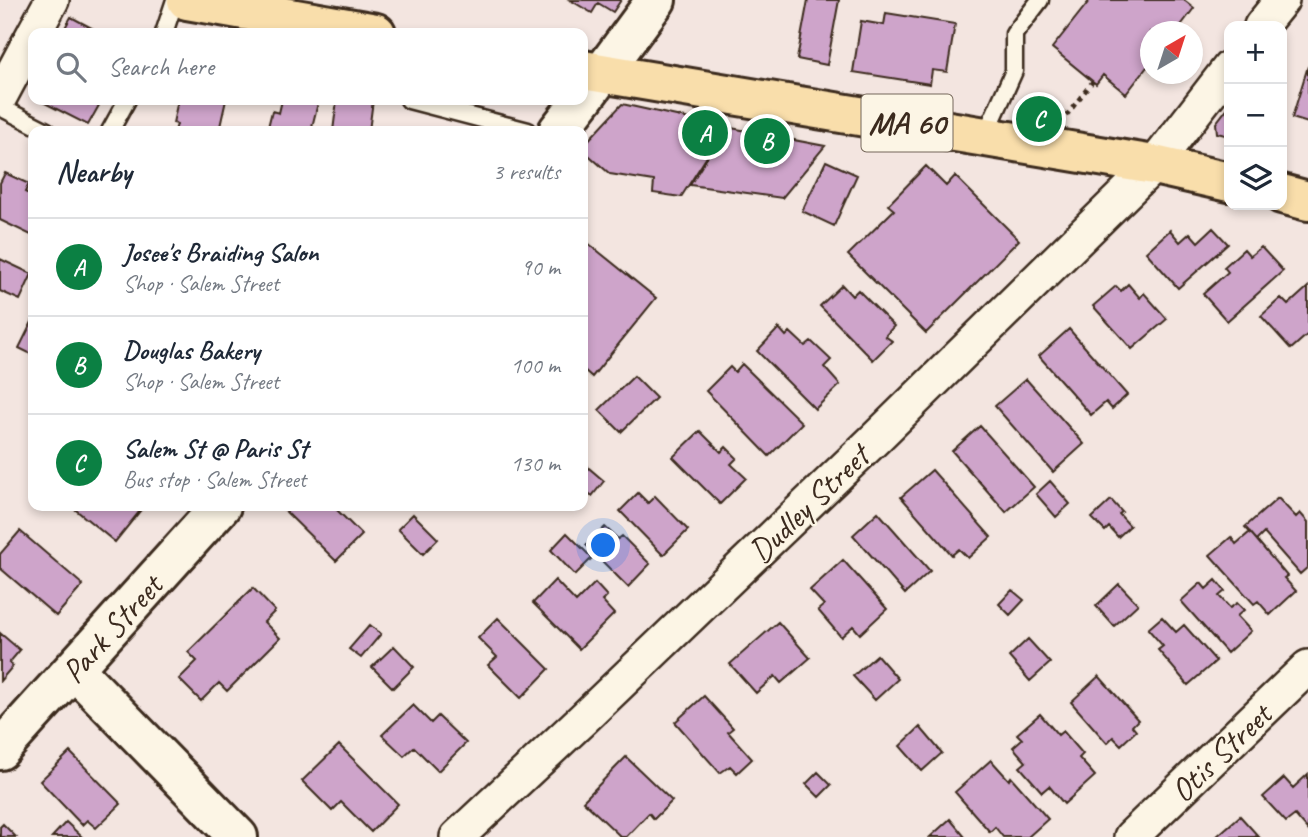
<!DOCTYPE html>
<meta charset="utf-8">
<style>
:root{--surface:#fff;--page:#f2f2f3;--text:#1f2937;--muted:#747a83;--line:#e0e1e3;--accent:#0b8043}
body{margin:0;font-family:Caveat,sans-serif;background:var(--page);color:var(--text)}
.controls{position:absolute;right:21px;top:21px;display:grid;overflow:hidden;border-radius:14px;box-shadow:0 4px 10px #0003}
.controls button{width:63px;height:63px;display:grid;place-items:center;padding:0;border:0;border-bottom:2px solid var(--line);background:var(--surface);color:var(--text);font:35px sans-serif}
.compass{position:absolute;left:1140px;top:21px;width:63px;height:63px;border-radius:50%;background:var(--surface);box-shadow:0 4px 10px #0003;rotate:39deg}
.you{position:absolute;left:604px;top:546px;width:24px;height:24px;margin:-18px;border:5px solid #fff;border-radius:50%;background:#1a73e8;box-shadow:0 0 0 10px #1a73e833}
.badge{display:grid;place-items:center;width:46px;height:46px;border-radius:50%;background:var(--accent);color:#fff;font-size:23px;font-weight:700}
.pin{position:absolute;translate:-50% -50%;border:4px solid #fff;box-shadow:0 2px 7px #0006}
.list{margin:0;padding:0;list-style:none}
h2{display:flex;justify-content:space-between;align-items:center;height:91px;margin:0;padding:0 28px;font-size:30px}
h2 small{font-size:23px;font-weight:400;color:var(--muted)}
.list li{display:grid;grid-template-columns:46px 1fr auto;gap:21px;align-items:center;box-sizing:border-box;height:98px;padding:0 28px;border-top:2px solid var(--line)}
.list b{display:block;font-size:26px;white-space:nowrap}
.list p{margin:0;font-size:23px;white-space:nowrap;color:var(--muted)}
.list em{font-size:23px;font-style:normal;color:var(--muted)}
.icon{flex:none;width:38px;height:38px;fill:none;stroke:currentColor;stroke-width:2;stroke-linecap:round;stroke-linejoin:round}
.map{position:relative;flex:none;width:1308px;height:837px;overflow:hidden}
.search{position:absolute;background:var(--surface);box-shadow:0 4px 10px #0003;left:28px;top:28px;width:560px;height:77px;display:flex;align-items:center;gap:18px;box-sizing:border-box;padding:0 24px;border-radius:14px;color:var(--muted);font-size:26px}
.panel{position:absolute;background:var(--surface);box-shadow:0 4px 10px #0003;left:28px;top:126px;width:560px;height:385px;border-radius:14px}
.map>svg:first-child{display:block}
</style>
<div class="map">
<svg width="1308" height="837" viewBox="0 0 1308 837">
<rect width="100%" height="100%" fill="#f3e5e0"/>
<filter id="ink" filterUnits="userSpaceOnUse"><feTurbulence type="fractalNoise" baseFrequency=".0143" numOctaves="2"/><feDisplacementMap in="SourceGraphic" scale="14" xChannelSelector="R" yChannelSelector="G"/><feConvolveMatrix kernelMatrix="1 2 1 2 8 2 1 2 1" color-interpolation-filters="sRGB"/></filter>
<g filter="url(#ink)">
<path fill="#cea4ca" stroke="#3b2a1e" stroke-width="2" d="M570,0H621L613,12L598,3L592,13Z
M808,0H839L827,65L797,59Z
M1090,0H1184L1194,8L1176,32H1150V63L1126,94L1103,75L1096,84L1052,48Z
M886,13L955,24L947,72L932,70L930,84L853,72L861,21L884,25Z
M71,17L101,33H62Z
M1308,66V123L1292,118Z
M39,100H102L88,125Z
M178,100H226L219,131H175L177,124L173,123Z
M282,100H304L318,103L311,131H267L272,111L279,113Z
M337,100H373L369,131H333Z
M622,104L726,127L681,197L653,193L654,181L610,174L583,150V146Z
M1229,106V136L1217,133L1216,123Z
M726,127L825,146L782,198L690,185Z
M826,161L857,175L834,226L802,211Z
M926,166L946,186L955,176L1019,240L926,333L848,255L894,210L888,205Z
M5,173L29,184L25,192L33,196V236L0,220V183Z
M1213,228L1228,244L1178,288L1146,252L1170,230L1180,242L1190,233L1198,242Z
M583,239L656,298L592,377L583,369Z
M1261,247L1283,271L1227,321L1203,294L1228,272L1224,267L1244,249L1250,256Z
M0,259L32,274L20,300L0,291Z
M1128,284L1140,298L1144,293L1167,319L1132,349L1093,306L1116,286L1121,291Z
M842,285L852,296L858,290L894,326L885,336L892,341L873,360L820,306Z
M1308,287V334L1291,349L1261,316L1281,298L1288,305Z
M33,320V355L19,348Z
M779,328L786,336L790,332L805,346L811,341L831,360L824,367L840,385L815,409L757,351Z
M1069,329L1127,395L1112,409L1106,402L1091,415L1039,356Z
M742,364L802,423L769,456L706,391L730,367L735,372Z
M634,376L656,398L621,432L599,410Z
M1026,379L1084,444L1053,472L995,406Z
M980,426L1034,487L1006,512L952,451Z
M700,431L721,452L726,447L737,458L731,464L746,478L720,504L673,457Z
M583,463L604,481L592,496L583,488Z
M932,470L991,537L968,558L959,549L952,555L901,497Z
M1050,481L1070,504L1056,517L1036,494Z
M638,493L648,503L655,496L688,530L663,555L620,511Z
M1278,498L1296,517L1300,513L1308,522V567L1300,574L1264,533L1257,540L1245,527Z
M1111,500L1122,512L1119,514L1130,526L1118,537L1109,527L1105,531L1092,518Z
M71,506H144L115,542Z
M280,506H333L362,535L336,561Z
M878,512L930,571L905,594L853,535Z
M413,514L438,539L423,554L398,529Z
M605,527L618,539L622,536L650,564L628,587L586,545Z
M20,531L83,585L56,616L0,568V554Z
M1250,532L1287,576L1284,578L1296,591L1270,615L1258,601L1254,604L1210,555L1231,537L1236,544Z
M567,533L592,558L575,575L551,550Z
M843,560L887,609L860,634L853,626L841,637L818,610L824,605L810,590Z
M555,580L576,602L595,583L607,596L602,601L614,614L579,649L533,603Z
M1216,580L1225,591L1219,596L1230,608L1237,603L1244,610L1237,616L1251,631L1227,653L1181,601L1201,583L1206,589Z
M1119,584L1138,604L1114,626L1096,606Z
M253,588L275,611L264,622L280,638L227,691L219,683L201,701L179,679L197,661L188,652Z
M1012,590L1024,600L1010,615L999,604Z
M1162,617L1176,632L1184,625L1216,661L1188,685L1158,650L1163,646L1148,629Z
M498,618L549,669L521,698L488,665L497,657L478,638Z
M778,622L810,658L781,683L775,676L756,693L730,664Z
M370,625L381,634L361,658L349,649Z
M0,633L20,650L9,663L13,666L0,681Z
M1028,639L1050,663L1030,681L1009,657Z
M394,646L414,667L393,688L372,667Z
M877,655L898,679L875,700L853,676Z
M1099,676L1138,720L1132,726L1136,731L1121,745L1113,737L1107,743L1071,702Z
M704,696L733,728L728,732L752,759L737,773L730,766L720,773L675,722Z
M413,705L431,723L438,716L466,743L438,771L414,747L404,756L382,735Z
M1040,714L1058,735L1063,731L1083,754L1079,758L1095,776L1064,804L1049,786L1042,792L1020,767L1026,762L1013,747L1022,739L1017,734Z
M920,727L942,753L922,771L900,746Z
M339,745L398,804L371,832L341,802L332,811L302,781Z
M70,752L121,804L96,828L87,820L82,825L40,781Z
M626,757L672,801L654,819L649,813L626,837H621L583,801Z
M991,760L1009,780L1011,777L1048,819L1028,837H1003L995,827L990,832L955,792Z
M818,772L831,785L819,797L806,784Z
M1308,774V830L1295,815L1286,822L1263,797L1284,778L1293,788Z
M1240,816L1259,837H1216Z
M950,819L965,837H930Z
M66,822L82,837H52Z
M3,824L16,837H0V827Z"/>
<g fill="none" stroke-linecap="round" stroke-linejoin="round">
<defs>
<path id="lane" d="M164,33L175,0
M409,100L528,131
M0,107L47,131
M110,131L127,100
M985,136L1014,71V34L1040,0"/>
<path id="street" d="M1261,26L1282,0
M34,33L52,0
M0,97L33,35
M457,837L583,719L876,438L1154,165L1229,68
M1131,837L1308,667"/>
<path id="secondary" d="M583,99L656,0
M558,131L582,100
M74,669L238,837
M0,750L221,506"/>
<path id="primary" d="M187,0L376,33
M583,70L1154,165L1229,182
M1282,194L1308,201"/>
</defs>
<use href="#lane" stroke="#3b2a1e" stroke-width="21"/>
<use href="#street" stroke="#3b2a1e" stroke-width="38"/>
<use href="#secondary" stroke="#3b2a1e" stroke-width="44"/>
<use href="#primary" stroke="#3b2a1e" stroke-width="44"/>
<path stroke="#3b2a1e" stroke-width="4.5" stroke-dasharray="5 5" stroke-linecap="butt" d="M1066,116L1093,81"/>
<use href="#lane" stroke="#fcf5e5" stroke-width="16"/>
<use href="#street" stroke="#fcf5e5" stroke-width="33"/>
<use href="#secondary" stroke="#fcf5e5" stroke-width="38"/>
<use href="#primary" stroke="#f9deab" stroke-width="38"/>
</g>
</g>
<g text-anchor="middle" stroke-width="5" stroke-linejoin="round" paint-order="stroke">
<rect fill="#fcf5e5" stroke="#75675a" stroke-width="2" x="861.5" y="94.5" width="91" height="57" rx="5"/>
<g font-size="32" font-weight="bold" fill="#3b2a1e">
<text x="907" y="134">MA 60</text>
</g>
<g font-size="33" fill="#3b2a1e" stroke="#fcf5e5">
<text transform="translate(808 503) rotate(-44)" y="12">Dudley Street</text>
<text transform="translate(111 628) rotate(-48)" y="12">Park Street</text>
<text transform="translate(1220 752) rotate(-44)" y="12">Otis Street</text>
</g>
</g>
</svg>
<div class="controls">
<button>+</button>
<button>−</button>
<button><svg class="icon" aria-label="layers" viewBox="0 0 24 24"><path d="M12 4l9 5-9 5-9-5zM3 14l9 5 9-5"/></svg></button>
</div>
<svg class="compass" viewBox="-18 -18 36 36"><path d="M0-13l5 13h-10z" fill="#e53935"/><path d="M0 13l5-13h-10z" fill="#747a83"/></svg>
<div class="you"></div>
<div class="pin badge" style="left:705px;top:133px">A</div>
<div class="pin badge" style="left:767px;top:141px">B</div>
<div class="pin badge" style="left:1039px;top:119px">C</div>
<div class="search"><svg class="icon" aria-label="search" viewBox="0 0 24 24"><circle cx="10" cy="10" r="6"/><path d="M15 15l6 6"/></svg>Search here</div>
<section class="panel">
<h2>Nearby<small>3 results</small></h2>
<ul class="list">
<li><span class="badge">A</span><div><b>Josee's Braiding Salon</b><p>Shop · Salem Street</p></div><em>90 m</em></li>
<li><span class="badge">B</span><div><b>Douglas Bakery</b><p>Shop · Salem Street</p></div><em>100 m</em></li>
<li><span class="badge">C</span><div><b>Salem St @ Paris St</b><p>Bus stop · Salem Street</p></div><em>130 m</em></li>
</ul>
</section>
</div>
